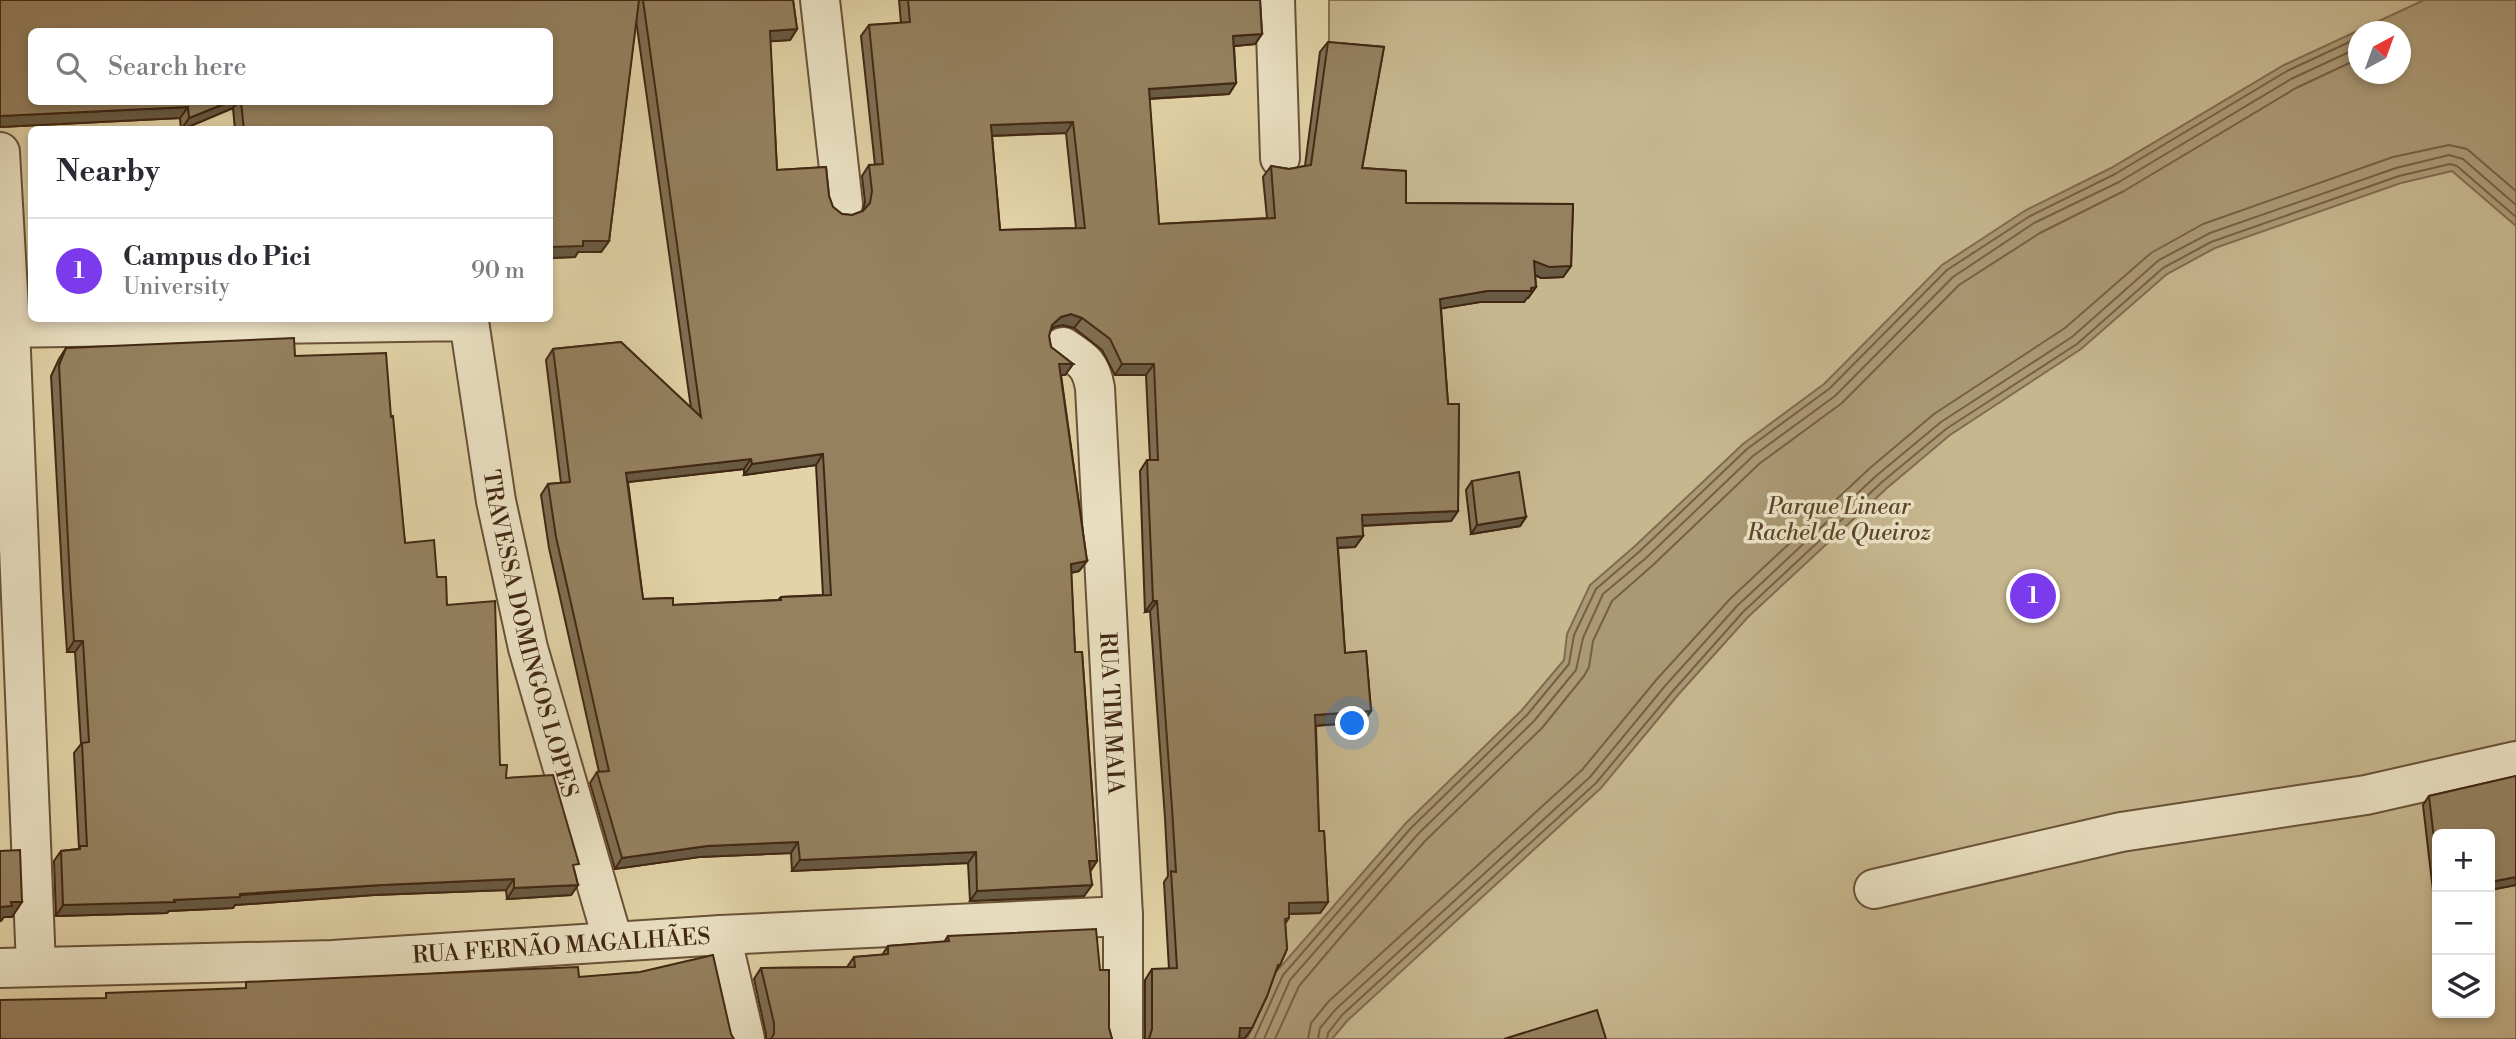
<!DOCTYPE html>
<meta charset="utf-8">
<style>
:root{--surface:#fff;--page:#f2f2f3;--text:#2b2b33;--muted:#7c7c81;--line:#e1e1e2;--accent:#7c3aed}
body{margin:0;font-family:"Libre Bodoni",serif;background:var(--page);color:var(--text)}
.controls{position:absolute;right:21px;bottom:21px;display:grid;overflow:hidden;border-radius:10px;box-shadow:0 4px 10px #0003}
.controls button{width:63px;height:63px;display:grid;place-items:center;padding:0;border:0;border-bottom:2px solid var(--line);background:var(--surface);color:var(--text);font:35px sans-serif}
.compass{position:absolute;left:2348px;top:21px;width:63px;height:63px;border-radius:50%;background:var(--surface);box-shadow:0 4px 10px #0003;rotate:41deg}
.you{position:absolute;left:1353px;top:724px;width:24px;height:24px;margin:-18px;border:5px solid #fff;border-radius:50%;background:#1a73e8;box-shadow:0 0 0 10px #1a73e833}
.badge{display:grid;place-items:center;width:46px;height:46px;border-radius:50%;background:var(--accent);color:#fff;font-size:23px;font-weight:700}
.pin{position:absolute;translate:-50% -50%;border:4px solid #fff;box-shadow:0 2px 7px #0006}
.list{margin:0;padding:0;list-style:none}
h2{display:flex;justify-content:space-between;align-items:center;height:91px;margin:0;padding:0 28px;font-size:30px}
h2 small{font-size:23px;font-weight:400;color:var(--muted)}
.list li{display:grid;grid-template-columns:46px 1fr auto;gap:21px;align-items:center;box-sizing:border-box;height:105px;padding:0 28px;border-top:2px solid var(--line)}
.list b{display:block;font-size:26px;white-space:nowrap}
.list p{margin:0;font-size:23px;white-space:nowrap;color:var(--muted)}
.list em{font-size:23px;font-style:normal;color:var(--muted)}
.icon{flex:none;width:38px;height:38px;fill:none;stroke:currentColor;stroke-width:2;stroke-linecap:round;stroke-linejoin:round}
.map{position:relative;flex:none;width:2516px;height:1039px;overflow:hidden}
.search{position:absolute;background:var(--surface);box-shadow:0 4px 10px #0003;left:28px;top:28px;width:525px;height:77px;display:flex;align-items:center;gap:18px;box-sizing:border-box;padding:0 24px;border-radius:10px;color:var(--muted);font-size:26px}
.panel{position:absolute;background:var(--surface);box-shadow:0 4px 10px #0003;left:28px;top:126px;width:525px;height:196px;border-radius:10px}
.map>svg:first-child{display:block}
</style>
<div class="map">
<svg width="2516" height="1039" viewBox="0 0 2516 1039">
<rect width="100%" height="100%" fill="#e2d4a8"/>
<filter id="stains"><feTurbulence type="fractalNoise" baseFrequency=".00286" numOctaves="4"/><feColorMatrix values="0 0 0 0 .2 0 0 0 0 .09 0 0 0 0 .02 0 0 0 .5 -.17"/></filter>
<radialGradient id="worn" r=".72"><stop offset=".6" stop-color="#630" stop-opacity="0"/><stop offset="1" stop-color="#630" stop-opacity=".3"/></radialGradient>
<path fill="#c7b78f" stroke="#846f51" stroke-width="2" fill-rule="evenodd" d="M1329,0H2516V1039H1162L1329,422ZM2358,32H2400V74H2358ZM2437,834H2490V1013H2437Z"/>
<path fill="#ab9975" stroke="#816b4e" stroke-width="2" fill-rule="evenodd" d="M2424,0H2516V226L2452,171L2401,183L2215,248L2167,274L2081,349L1950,435L1887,488L1748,617L1677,696L1601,788L1347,1021L1332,1039H1247L1276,972L1406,823L1522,710L1564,660L1567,634L1590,585L1635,546L1743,444L1824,384L1942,265L2026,210L2111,168L2284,65ZM2358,32H2400V74H2358Z"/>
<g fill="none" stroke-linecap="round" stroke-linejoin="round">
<path stroke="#766044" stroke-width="2" d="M1254,1039L1283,975L1411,828L1527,715L1569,664L1574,635L1596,589L1640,551L1747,449L1829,389L1947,270L2030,216L2115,174L2287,71L2358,38
M1264,1039L1290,980L1418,834L1534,721L1576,670L1583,638L1603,594L1646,558L1753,456L1835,396L1953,277L2034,223L2119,182L2291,79L2358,48
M1275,1039L1299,986L1344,933L1425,841L1542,728L1584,676L1589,667L1593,641L1612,601L1653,565L1759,464L1842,403L1959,285L2040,233L2124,191L2296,88L2358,59
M1308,1039L1311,1023L1329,1001L1582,770L1657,679L1730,599L1870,468L1934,414L2065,328L2151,253L2203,224L2393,157L2449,145L2467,149L2516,191
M1318,1039L1320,1028L1336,1009L1590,777L1665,686L1737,606L1876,476L1941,422L2072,337L2159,260L2210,233L2396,168L2449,155L2463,159L2516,205
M1327,1039L1328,1033L1342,1015L1596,783L1672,692L1743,612L1882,482L1946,429L2077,344L2163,268L2211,242L2399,176L2450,164L2457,166L2516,217"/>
<defs>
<g id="street">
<path d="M820,0L843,204"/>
<path d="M1275,0L1280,158"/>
<path d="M0,152L10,327L36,966"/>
<path id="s1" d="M0,328L469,321L496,501L528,648L613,941"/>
<path id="s2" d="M1063,347C1083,360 1091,364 1095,388L1123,916V1039"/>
<path d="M1874,889L2121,832L2366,795L2516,761"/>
<path d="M721,935L745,1039"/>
<path id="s3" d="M0,968L333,960L721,935L1123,916"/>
</g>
</defs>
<use href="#street" stroke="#695238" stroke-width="42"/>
<use href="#street" stroke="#ece3c6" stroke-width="38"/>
</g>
<path fill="#806f53" stroke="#412713" stroke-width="2" fill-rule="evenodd" d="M0,0H793L797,29L790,40L770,41L777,170L826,167L829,196L833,207L842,214L852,215L863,211L865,202L862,176L869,165H875L861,36L869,25L901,23L899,0H1260L1262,34L1255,44L1234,46L1236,83L1229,94L1149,99L1159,224L1267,218L1263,177L1271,166L1289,169L1305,166L1320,52L1328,42L1384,47L1362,168L1406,171V203L1573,204L1571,266L1563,277L1541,278L1535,275L1536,287L1528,298H1527L1524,302H1480L1441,308L1448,404H1459L1458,511L1451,521L1362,526L1363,536L1355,547L1338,548L1345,653L1366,651L1371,711L1363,722L1316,726L1319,831H1324L1328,902L1320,913L1289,914V918L1285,924L1287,949L1280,965L1276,971L1267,996L1252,1028L1245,1038L1145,1039V980L1152,969H1169L1164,882L1168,876L1165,818L1150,611L1145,612L1140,471L1147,460H1150L1146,375H1115L1102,350L1074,328L1063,325L1054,327L1050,330L1049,336L1051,347L1073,364L1065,375H1061L1087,561L1079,571L1071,573L1075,652H1082L1097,861L1090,871L1092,885L1084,896L970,901L968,863L792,871L791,853L699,857L615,869L590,783L597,772H599L549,548L541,495L548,484L561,483L546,360L553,349L621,342L691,408L636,20L609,241L601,252H578L575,257L550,258V130H235L233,108L181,130L180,118L0,127ZM32,32H550V102H32ZM1066,133L1076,228L1000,230L992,136ZM816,465L823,595L781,597L778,600L673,605V598L643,599L628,482L744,469V475Z
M66,348L295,356L391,417L405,543L437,577L447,605L500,765L506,778L574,870L578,885L571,895L507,899L506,890L374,895L235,905L233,908L169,911L167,913L56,916L54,861L61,851L78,849L79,848L74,753L81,744L75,652H67L63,591L51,376L59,359Z
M1472,481L1526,517L1520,526L1471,534L1466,490Z
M2516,776V885L2490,890L2437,834V899H2434L2423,805L2429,796Z
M948,936L1100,970L1109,1028L1112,1039H766V1034L754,979L761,968L847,967L854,957L882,955L888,946L944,942Z"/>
<path fill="#685a43" stroke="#412713" stroke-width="2" d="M797,29L790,40L762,42L770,31Z
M1262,34L1255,44L1225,47L1233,36Z
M1236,83L1229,94L1141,99L1149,89Z
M229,102H238L233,108L181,130L189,118Z
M188,107L180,118L0,127V116Z
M1073,122L1066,133L983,136L991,125Z
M583,241H609L601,252H578L575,257L550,258V247Z
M1534,261L1571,266L1563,277L1541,278L1526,271Z
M1536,287L1528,298H1527L1524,302H1480L1433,310L1440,299L1487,291Z
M1071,314L1082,318L1074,328L1063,325L1054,327L1044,336L1052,325L1061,317Z
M1059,364H1073L1065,375H1052Z
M1122,364H1154L1146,375H1115Z
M823,454L816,465L744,475L752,464Z
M751,459L744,469L619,483L626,473Z
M1458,511L1451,521L1354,526L1362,515Z
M1526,517L1520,526L1471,534L1477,525Z
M1363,536L1355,547L1329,548L1337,538Z
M1087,561L1079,571L1063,574L1071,564Z
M1153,601H1157L1150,611L1145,612Z
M74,641H83L75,652H67Z
M1371,711L1363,722L1308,726L1315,715Z
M798,842L791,853L699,857L615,869L622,858L707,846Z
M976,852L968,863L792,871L800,860Z
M1089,861H1097L1090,872Z
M2516,877V885L2490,890V882Z
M514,879L506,890L374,895L235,905L233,908L169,911L167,913L56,916L63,905L174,900L382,885Z
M578,885L571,895L507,899L514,888Z
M1092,885L1084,896L970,901L977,891Z
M11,902H22L12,917H4L1,921H0V907Z
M1328,902L1320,913L1281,914L1289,903Z
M1240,1028H1252L1245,1038L1232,1039Z"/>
<path fill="#958160" stroke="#412713" stroke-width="2" fill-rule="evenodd" d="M0,0H639L609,241H583V246L550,247V130H244L241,102H550V32H32V102H229L189,118L188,107L0,116Z
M643,0H793L797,29L770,31L777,170L826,167L829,196L833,207L842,214L852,215L863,211L870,203L872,191L869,165L883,164L869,25L910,22L908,0H1260L1262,34L1233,36L1236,83L1149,89L1159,224L1275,218L1271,166L1289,169L1311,165L1328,42L1384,47L1362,168L1406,171V203L1573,204L1571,266L1549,267L1534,261L1536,287L1531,288V291H1487L1440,299L1448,404H1459L1458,511L1362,515L1363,536L1337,538L1345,653L1366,651L1371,711L1315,715L1319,831H1324L1328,902L1289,903V918L1285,919L1287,949L1280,965H1278L1267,996L1252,1028H1240L1239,1039H1149L1152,1029V969L1177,968L1171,871L1176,872L1172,808L1157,601H1153L1147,460H1158L1154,364H1122L1110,339L1082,318L1071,314L1061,317L1052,325L1049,336L1051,347L1073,364H1059L1087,561L1071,564L1075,652H1082L1097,861H1089L1092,885L977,891L976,852L800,860L798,842L707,846L622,858L597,772L609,771L556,537L548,484L570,482L553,349L621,342L701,417ZM1073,122L1085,228L1000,230L991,125ZM823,454L831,595L781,597V600L673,605V598L643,599L626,473L751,459L752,464Z
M294,338L295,356L386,353L391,417L393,416L405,543L434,540L437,577H446L447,605L495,601L500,765H507L506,778L553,775L579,864L573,865L578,885L514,888V879L382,885L240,894V897L174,900L175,902L63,905L61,851L80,849V846H87L82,743L89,742L83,641H74L70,580L59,365L66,348Z
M1519,472L1526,517L1477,525L1472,481Z
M2516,776V877L2490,882V834H2437V864L2429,796Z
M20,850L22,902H11L12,906L0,907V851Z
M1096,929L1100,970H1109V1028L1112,1039H771L774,1034V1023L761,968L855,967L854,957L888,954V946L949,941L948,936Z
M713,955L731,1034L734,1039H0V1000L106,998V993L246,988V982L508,970L578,967L579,977L640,972Z
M1597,1010L1606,1039H1504Z"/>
<g text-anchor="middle" stroke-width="7" stroke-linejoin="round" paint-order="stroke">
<g font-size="23" font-style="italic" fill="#5c442c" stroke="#ece3c6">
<text x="1839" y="514">Parque Linear<tspan x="1839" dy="26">Rachel de Queiroz</tspan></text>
</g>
<g font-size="23" fill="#412713" stroke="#ece3c6">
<text dy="8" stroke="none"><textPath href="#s1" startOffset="788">TRAVESSA DOMINGOS LOPES</textPath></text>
<text dy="8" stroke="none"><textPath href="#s2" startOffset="380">RUA TIM MAIA</textPath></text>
<text dy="8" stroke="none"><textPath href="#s3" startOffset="562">RUA FERNÃO MAGALHÃES</textPath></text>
</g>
</g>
<rect width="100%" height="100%" filter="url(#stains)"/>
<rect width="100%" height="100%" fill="url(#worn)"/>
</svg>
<div class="controls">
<button>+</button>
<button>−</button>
<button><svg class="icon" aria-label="layers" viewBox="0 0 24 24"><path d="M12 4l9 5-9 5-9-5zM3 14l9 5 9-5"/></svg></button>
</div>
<svg class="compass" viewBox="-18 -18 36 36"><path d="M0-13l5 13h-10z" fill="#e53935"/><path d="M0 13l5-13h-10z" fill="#7c7c81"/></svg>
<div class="you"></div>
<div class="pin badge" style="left:2033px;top:596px">1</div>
<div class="search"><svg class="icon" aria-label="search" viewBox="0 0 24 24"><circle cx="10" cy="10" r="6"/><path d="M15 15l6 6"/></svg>Search here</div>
<section class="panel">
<h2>Nearby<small></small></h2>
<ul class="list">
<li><span class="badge">1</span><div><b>Campus do Pici</b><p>University</p></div><em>90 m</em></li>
</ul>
</section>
</div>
